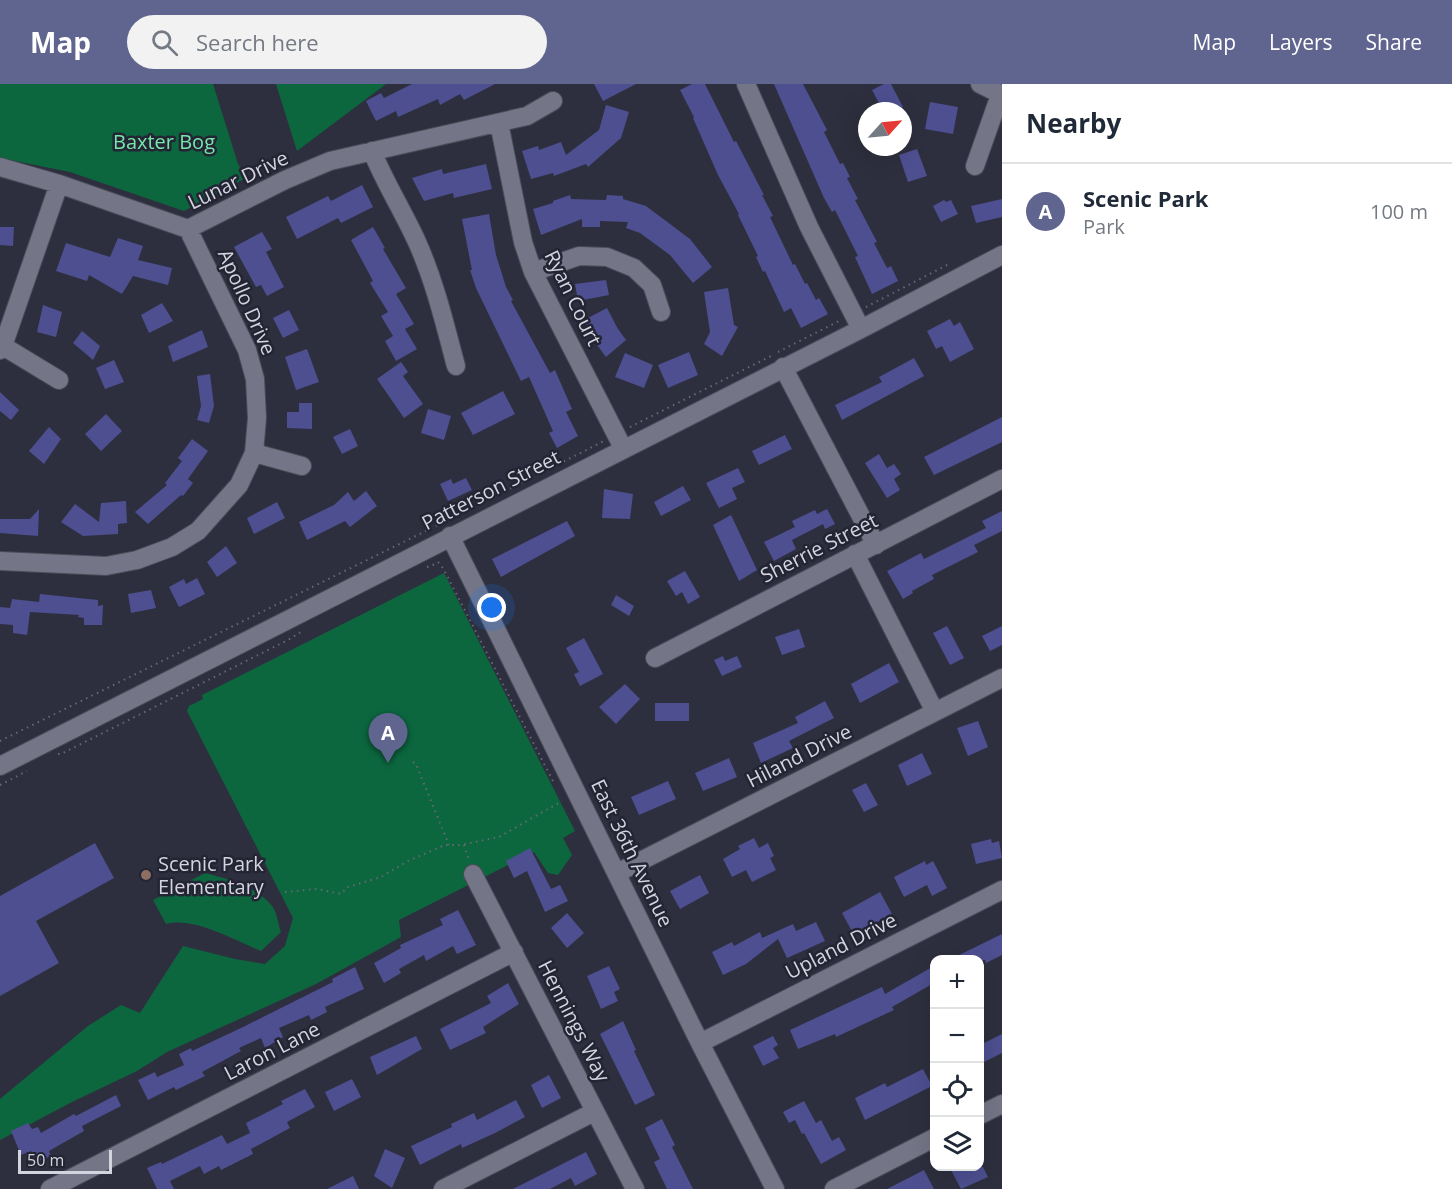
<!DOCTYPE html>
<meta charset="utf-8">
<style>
:root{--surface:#fff;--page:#f2f2f3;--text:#1f2937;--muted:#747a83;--line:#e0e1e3;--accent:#60658f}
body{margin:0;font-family:"Open Sans",sans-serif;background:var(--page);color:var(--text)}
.controls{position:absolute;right:18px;bottom:18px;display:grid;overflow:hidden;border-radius:12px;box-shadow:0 6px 24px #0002}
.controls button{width:54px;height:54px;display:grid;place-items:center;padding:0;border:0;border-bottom:2px solid var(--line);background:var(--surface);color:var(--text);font:30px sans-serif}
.compass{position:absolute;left:858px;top:18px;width:54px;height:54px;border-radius:50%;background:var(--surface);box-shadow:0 6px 24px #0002;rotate:63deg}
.scale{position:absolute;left:18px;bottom:15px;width:94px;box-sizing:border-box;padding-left:6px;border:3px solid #d3d4de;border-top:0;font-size:16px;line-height:21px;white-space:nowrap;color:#d3d4de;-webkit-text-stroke:4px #242534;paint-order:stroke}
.you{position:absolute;left:492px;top:524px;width:21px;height:21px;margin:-15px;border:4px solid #fff;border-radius:50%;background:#1a73e8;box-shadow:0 0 0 9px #1a73e833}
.badge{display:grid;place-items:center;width:39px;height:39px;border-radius:50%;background:var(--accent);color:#fff;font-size:20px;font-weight:700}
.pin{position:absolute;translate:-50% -50px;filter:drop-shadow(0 2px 3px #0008)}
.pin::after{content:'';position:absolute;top:32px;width:21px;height:18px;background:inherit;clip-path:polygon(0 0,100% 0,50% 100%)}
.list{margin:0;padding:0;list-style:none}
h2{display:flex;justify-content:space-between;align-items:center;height:78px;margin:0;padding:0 24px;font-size:26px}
h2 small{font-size:20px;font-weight:400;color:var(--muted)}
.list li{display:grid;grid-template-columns:39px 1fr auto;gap:18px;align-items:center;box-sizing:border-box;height:96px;padding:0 24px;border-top:2px solid var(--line)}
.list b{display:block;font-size:22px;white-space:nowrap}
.list p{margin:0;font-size:20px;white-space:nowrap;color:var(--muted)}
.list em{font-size:20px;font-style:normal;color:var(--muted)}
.icon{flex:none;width:33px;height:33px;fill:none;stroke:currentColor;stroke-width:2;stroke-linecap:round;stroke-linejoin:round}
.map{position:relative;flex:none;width:1002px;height:1105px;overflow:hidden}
header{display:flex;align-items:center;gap:36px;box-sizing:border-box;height:84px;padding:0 30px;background:var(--accent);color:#fff}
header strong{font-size:28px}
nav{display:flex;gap:33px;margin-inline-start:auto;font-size:21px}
.search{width:420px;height:54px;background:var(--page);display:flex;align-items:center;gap:15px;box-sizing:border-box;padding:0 21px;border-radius:33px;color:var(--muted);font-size:22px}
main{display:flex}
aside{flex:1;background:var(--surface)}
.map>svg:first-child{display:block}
</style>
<header>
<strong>Map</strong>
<div class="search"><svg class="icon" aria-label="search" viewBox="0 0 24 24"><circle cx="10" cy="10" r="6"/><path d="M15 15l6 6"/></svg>Search here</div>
<nav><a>Map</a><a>Layers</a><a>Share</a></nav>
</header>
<main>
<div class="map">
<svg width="1002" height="1105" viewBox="0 0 1002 1105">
<rect width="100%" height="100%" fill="#2e2f3e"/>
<path fill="#0c673f" d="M0,0H213L238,80L246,94L184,127L70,88L0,74Z
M276,0H386L297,67Z
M444,489L575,747L563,754L572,771L558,791L548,789L534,768L399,836L401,853L316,900L167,968L137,987L72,1018L0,1056V1015L88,942L121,921L140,929L183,862L235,875L265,880L285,862L293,834L187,627L189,622L203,615L202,611Z
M205,789C228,795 256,802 272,822C277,828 278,840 281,848L261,867C236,857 194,832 166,840L153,816Z"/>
<path fill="#4d4f90" d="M412,0H495L464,16L460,10L440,21L438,15L398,33L396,27L376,37L366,17L381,9L384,14Z
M594,0H636L603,17Z
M692,0H705L734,58L736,57L764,111H762L773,132L770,133L793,181L795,180L805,200L807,199L816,216L819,214L828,230L801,244L791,224L784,228L765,187L763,188L756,173L758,172L738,131L739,130L718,91L693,34L694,33L680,6Z
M774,0H803L827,46L824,48L840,80L843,79L850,93L847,94L858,115L855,116L877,158L874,159L887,184L891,182L898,197L872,210L855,173L858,172L835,126L832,128L824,114Z
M884,0H891L903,23L896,27H883L872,6Z
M930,18L958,23L953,50L925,45Z
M606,21L629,28L621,54L588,83L586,80L554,92L553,89L531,95L522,67L538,62L539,66L561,58L566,71L599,46Z
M917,65L927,92L908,98L899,71Z
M486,80L492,105L454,114L453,109L424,117L412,94L442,85L443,90Z
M362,101L373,123L341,139L338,134L297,155L286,133L328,112L331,117Z
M570,111L571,115L606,116L607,111L623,112V115L646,122L690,155L712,183L693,199L670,171L640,149L626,144L628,138L600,137V143H582V135L541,151L533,125L553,119V117Z
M1002,115V133L976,139L971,122Z
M944,116L946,118L951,116L958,130L941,138L933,122Z
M489,130L496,171L506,203L513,216L511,217L550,289L555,286L572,325L566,328L578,352L557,364L549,349L553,347L529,293L521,297L476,204L470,186H472L462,135Z
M0,143H14L13,162L0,161Z
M373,143L385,164L383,165L406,204L396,210L414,240L405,245L417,265L396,277L385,257L393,252L381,232L388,228L370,199L373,197L351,156Z
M262,148L272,165L266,168L284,203L267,212L261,201L256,203L234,163Z
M118,154L143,162L138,176L172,184L168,201L133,192L122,210L89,191L87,197L56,187L66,159L110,173Z
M606,196L609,211L578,217L575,200Z
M728,204L734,241L738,243L722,272L704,260L710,248L704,208Z
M162,219L173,237L149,249L141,231Z
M43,221L62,228L56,253L37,248Z
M607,224L618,245L626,256L606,273L597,261L584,236Z
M289,226L299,246L283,254L273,234Z
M950,235L954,242L960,238L974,265L950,278L942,262L936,265L927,247Z
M202,246L208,263L173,278L168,262Z
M82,247L100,262L93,276L73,259Z
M307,265L319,298L296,306L285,273Z
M689,268L698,291L668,304L658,281Z
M625,269L653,281L644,304L615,293Z
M914,274L924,292L842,336L835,321L882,298L879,293Z
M114,276L124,298L105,305L96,284Z
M401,278L408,288L403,292L423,320L404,334L377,295Z
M210,290L214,322L209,339L197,336L201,322L197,292Z
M503,307L515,330L473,351L461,329Z
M0,308L19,326L11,336L0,327Z
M299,319H312V345L287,344V328H299Z
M428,325L451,332L444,356L421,349Z
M106,330L122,347L101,367L85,350Z
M1002,333V358L934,391L924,373Z
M49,343L61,355L44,380L29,367Z
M350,345L358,362L342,370L333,353Z
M785,351L792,365L759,381L752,367Z
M192,355L208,367L188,395L193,399L183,412L181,411L148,440L135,428L167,401L165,399L182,377L178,374Z
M879,370L887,384L894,380L901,390L894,395L900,406L887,414L865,379Z
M738,384L745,398L732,404L737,415L719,424L706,399Z
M466,394L472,406L448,417L440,400L451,395L453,400Z
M683,402L691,416L661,432L654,418Z
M604,405L633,410L630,435L602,434Z
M366,407L377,422L350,443L345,437L307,456L299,438L334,421L348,408L354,417Z
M126,417L127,439L118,440V450L83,452L61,438L75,420L99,438L101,419Z
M277,418L285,434L254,450L247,434Z
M39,425L38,452L0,449V435H30Z
M827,425L835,440L825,445L823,440L792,456L796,465L774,477L764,458L795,443L792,437L815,426L817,430Z
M1002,427V447L974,461L978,468L932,491L934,495L912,507L913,509L903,515L887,487L921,469L924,475L986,444L982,437Z
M731,431L757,486L739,497L713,441Z
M567,437L575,452L501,493L492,475Z
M226,462L237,479L217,493L207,478Z
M685,487L700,513L688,520L682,508L676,512L667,497Z
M197,494L205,510L179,523L169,503L184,495L186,500Z
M151,506L156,524L131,529L128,510Z
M40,510L98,516V522L103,521L102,541H84V534L78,533L79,531L30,528L27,551L13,549V541L0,540V523L10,524L12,515L39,518Z
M616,511L634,522L629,532L611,521Z
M947,542L964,574L950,581L933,549Z
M1002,542V561L990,567L982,552Z
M799,545L805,563L782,571L775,553Z
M584,554L603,590L580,602L574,590L579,588L566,564Z
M723,572L725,577L737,572L742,583L722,592L714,576Z
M889,579L899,598L860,619L851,600Z
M625,600L640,615L616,640L599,623Z
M825,617L834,634L789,657L793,664L761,679L753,659L798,639L795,633Z
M655,619H689V637H655Z
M978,637L988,663L968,672L957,644Z
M922,669L932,690L907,702L898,681Z
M729,674L737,693L703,707L695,689Z
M668,697L676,715L639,731L631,713Z
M866,699L878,721L864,728L852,706Z
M754,754L759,764L768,759L774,772L770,774L776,786L752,798L746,786L732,793L723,775L740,765L738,762Z
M991,755L992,759L999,757L1002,774L976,780L971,760Z
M95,759L114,794L36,837L59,879L0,912V812Z
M530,764L551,805L560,801L568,817L545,828L527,787L514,794L506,777Z
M925,777L926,781L933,777L947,804L932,812L927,801L904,813L894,793Z
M700,791L709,809L680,825L670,807Z
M880,808L892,830L854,851L842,829Z
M458,826L476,861L457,870L453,862L426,877L424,871L399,885L401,889L384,899L374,879L401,864L400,861L443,841L440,835Z
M567,829L584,849L567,864L551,844Z
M816,838L825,857L787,874L778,855L746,880L723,891L712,868L732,858L734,862L760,848L762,854L793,840L796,847Z
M1002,850V871L986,879L985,876H949Z
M609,882L620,905L614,908L618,917L601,925L587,892Z
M934,882V899L892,923L894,926L836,953L835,950L798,965L790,946L882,903L885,910Z
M355,883L364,905L325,923L327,928L311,936L309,931L279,944L283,953L265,964L261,954L239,964L241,967L202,988L205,992L176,1006L174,1003L148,1016L138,996L155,988L157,993L184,981L179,970L191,964L192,967L241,944L333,898L332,895Z
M508,899L519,920L483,943L486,949L450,966L440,945L491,919L487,912Z
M623,937L636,966L634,967L655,1011L635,1021L600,950Z
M1002,950V969L984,978L980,969V961Z
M416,952L422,965L377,991L370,973Z
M773,952L778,961L773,964L779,974L763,982L753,962Z
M923,985L932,1002L865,1036L855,1014L885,999L887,1003Z
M549,991L561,1014L542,1024L531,1001Z
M352,995L361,1013L334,1027L325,1008Z
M305,1005L315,1023L287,1038L290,1044L251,1065L253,1070L221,1086L219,1082L204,1090L200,1082L170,1097L174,1105H157L147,1084L161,1078L162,1080L222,1051L227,1060L250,1049L246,1039L283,1020L281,1017Z
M116,1011L121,1022L82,1042L84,1047L49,1067L51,1072L36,1078L31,1067L21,1071L11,1047L28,1039L32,1045L38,1043L41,1049L74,1030L76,1032Z
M516,1016L525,1033L495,1049L462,1064L461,1060L420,1081L411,1062L452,1043L451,1040L474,1029L477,1036Z
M804,1017L816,1039L821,1036L832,1057L839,1053L846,1066L821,1080L804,1049L802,1050L795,1036L789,1039L783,1028Z
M662,1035L675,1061L672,1063L693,1105H667L654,1078L660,1075L645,1044Z
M385,1065L405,1074L392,1104L374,1092Z
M586,1068L597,1090L575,1102L571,1094L550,1105H513Z
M956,1083H983L988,1093L961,1105L951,1086Z
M924,1086L934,1105H887Z
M353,1092L359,1105H327Z"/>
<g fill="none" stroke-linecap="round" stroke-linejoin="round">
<defs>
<path id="minor" d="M746,0L809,143L861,245
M980,0L1002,11
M499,39L523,158L533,188L623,364
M372,67C385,99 403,127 417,158C435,198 445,241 456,282
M975,82L1000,11
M0,83L59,100L188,145L285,96L330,77L527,32L553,17
M533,188L579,172L607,173L634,184L652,201L661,228
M3,262L59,296
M0,266L3,262L59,100
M783,283L876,461
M254,369L302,382
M450,452L700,959L775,1105
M855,470L935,628
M0,477L106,482L137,476L172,463L198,447L239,401L254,369L257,334L255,295L247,266L188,145
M655,574L1002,395
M0,682L861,245L1002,171
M617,789L1002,594
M473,790L635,1105
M700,959L1002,806
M980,1031L1002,1020
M50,1105L514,868
M443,1105L594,1028
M834,1105L934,1054"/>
</defs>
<use href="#minor" stroke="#4b4c59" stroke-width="20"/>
<path stroke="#676876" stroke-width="2" stroke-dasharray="1.5 4.5" stroke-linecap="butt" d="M866,223L951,179
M778,268L839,237
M630,343L773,271
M446,437L604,357
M438,478L443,484L555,701
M427,483L438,479
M0,657L438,441
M58,670H61L288,556L304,546
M413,678L416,680L449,761
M0,701L27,687
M464,761L469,776
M285,808L317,805L341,810L348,803L381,793L408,777L445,761H461L499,753L562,717"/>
<use href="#minor" stroke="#747687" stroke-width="18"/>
</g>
<circle fill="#8d6e63" stroke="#242534" stroke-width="2" cx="146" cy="791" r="6"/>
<g text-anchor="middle" stroke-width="5" stroke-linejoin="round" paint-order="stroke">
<g font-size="20" fill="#77e6a8" stroke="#242534">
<text x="164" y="65">Baxter Bog</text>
</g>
<g font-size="20" fill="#d3d4de" stroke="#242534">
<text transform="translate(238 96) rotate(-26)" y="7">Lunar Drive</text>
<text transform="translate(573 214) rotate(64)" y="7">Ryan Court</text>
<text transform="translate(247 218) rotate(66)" y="7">Apollo Drive</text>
<text transform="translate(491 406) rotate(-27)" y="7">Patterson Street</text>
<text transform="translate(819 464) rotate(-27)" y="7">Sherrie Street</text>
<text transform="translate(799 672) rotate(-27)" y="7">Hiland Drive</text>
<text transform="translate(632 769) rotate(64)" y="7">East 36th Avenue</text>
<text transform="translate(841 862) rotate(-27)" y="7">Upland Drive</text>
<text transform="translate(574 937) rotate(63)" y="7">Hennings Way</text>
<text transform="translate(272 967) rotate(-27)" y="7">Laron Lane</text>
</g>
<g font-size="20" fill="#d3d4de" stroke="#242534" text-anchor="start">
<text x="158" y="787">Scenic Park<tspan x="158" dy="23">Elementary</tspan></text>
</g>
</g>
</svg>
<div class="controls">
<button>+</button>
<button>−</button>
<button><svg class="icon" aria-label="locate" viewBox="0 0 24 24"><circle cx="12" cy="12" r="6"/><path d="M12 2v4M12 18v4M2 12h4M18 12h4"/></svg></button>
<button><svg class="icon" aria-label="layers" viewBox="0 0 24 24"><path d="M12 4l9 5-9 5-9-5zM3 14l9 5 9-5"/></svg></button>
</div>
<svg class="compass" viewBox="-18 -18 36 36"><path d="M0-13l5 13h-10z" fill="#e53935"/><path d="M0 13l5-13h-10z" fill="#747a83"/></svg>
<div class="scale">50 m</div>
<div class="you"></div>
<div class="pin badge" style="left:388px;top:679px">A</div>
</div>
<aside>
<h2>Nearby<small></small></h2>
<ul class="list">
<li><span class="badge">A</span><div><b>Scenic Park</b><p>Park</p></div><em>100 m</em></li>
</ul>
</aside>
</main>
